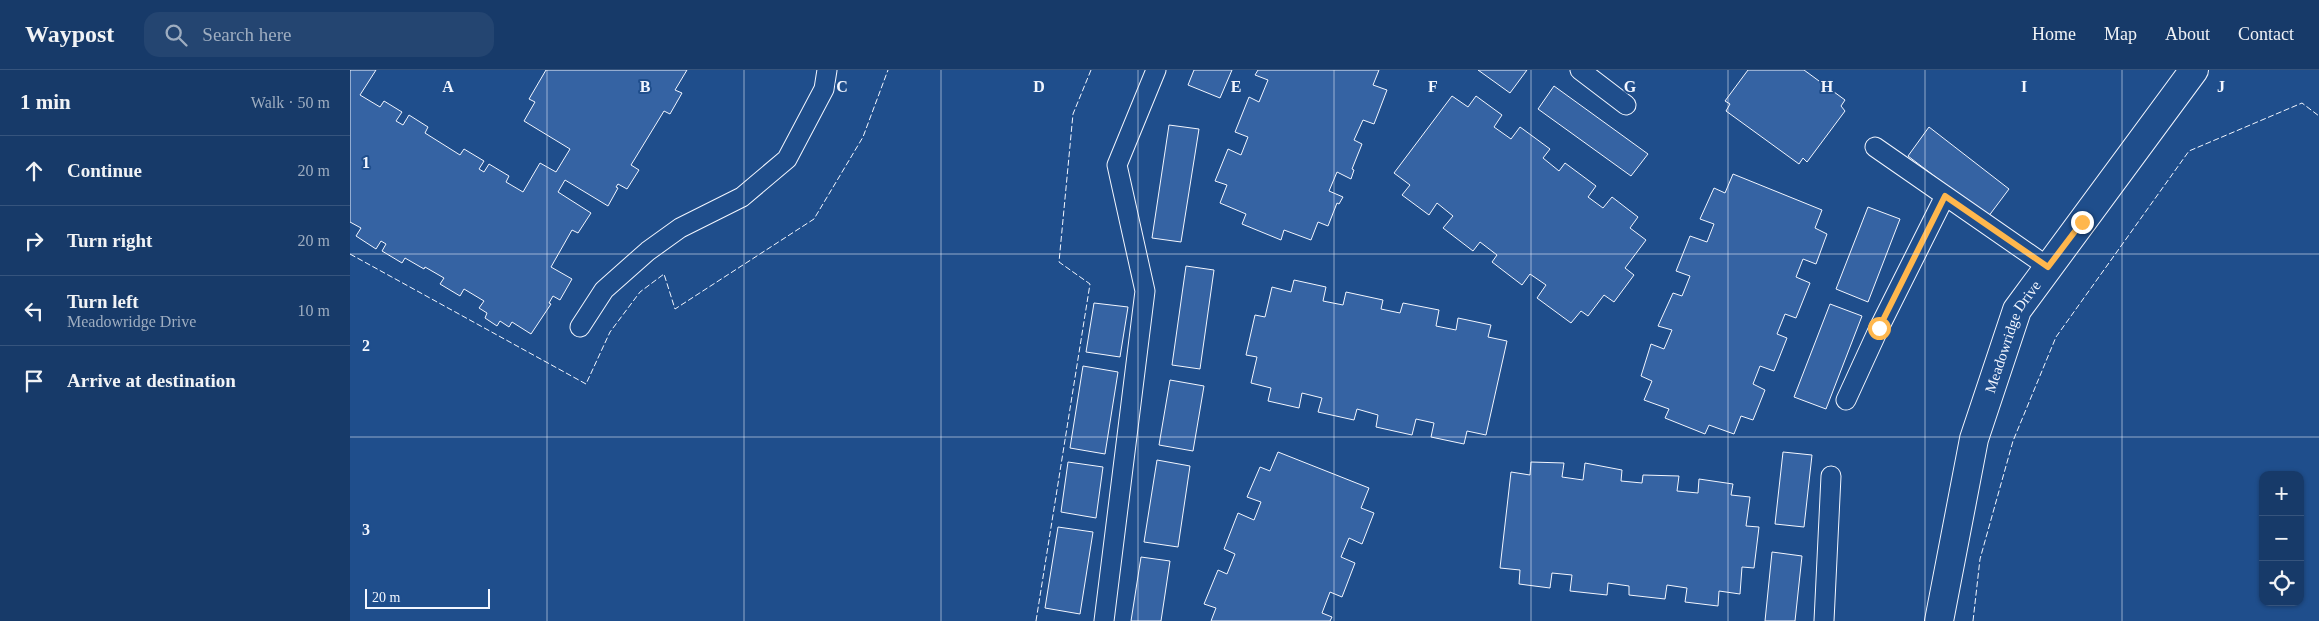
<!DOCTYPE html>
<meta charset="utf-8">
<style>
:root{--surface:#173a69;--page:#244571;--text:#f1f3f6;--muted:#9eadc0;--line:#36547d}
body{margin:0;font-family:Georgia,serif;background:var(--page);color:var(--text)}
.controls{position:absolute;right:15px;bottom:15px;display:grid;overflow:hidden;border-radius:10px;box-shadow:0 1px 4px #0004}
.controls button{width:45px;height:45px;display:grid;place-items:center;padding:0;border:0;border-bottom:1px solid var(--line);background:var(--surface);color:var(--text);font:25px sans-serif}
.scale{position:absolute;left:15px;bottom:12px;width:125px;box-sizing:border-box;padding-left:5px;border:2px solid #f2f6ff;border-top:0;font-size:14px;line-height:18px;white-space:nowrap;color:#f2f6ff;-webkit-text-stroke:4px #1f4e8c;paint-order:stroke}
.stop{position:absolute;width:15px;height:15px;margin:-11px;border:4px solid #ffb74d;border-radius:50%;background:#fff}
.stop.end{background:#ffb74d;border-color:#fff;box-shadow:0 1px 5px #0008}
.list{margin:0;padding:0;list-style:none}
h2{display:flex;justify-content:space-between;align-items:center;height:65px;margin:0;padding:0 20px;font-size:21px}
h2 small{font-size:16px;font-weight:400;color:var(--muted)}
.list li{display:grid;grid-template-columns:32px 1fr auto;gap:15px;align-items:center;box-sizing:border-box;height:70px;padding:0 20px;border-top:1px solid var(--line)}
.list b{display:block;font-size:19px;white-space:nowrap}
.list p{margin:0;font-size:16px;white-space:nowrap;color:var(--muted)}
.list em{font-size:16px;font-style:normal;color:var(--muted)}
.icon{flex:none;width:28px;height:28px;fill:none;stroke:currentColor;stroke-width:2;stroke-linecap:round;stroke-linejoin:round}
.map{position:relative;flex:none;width:1969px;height:551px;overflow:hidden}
header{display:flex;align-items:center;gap:30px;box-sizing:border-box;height:70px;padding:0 25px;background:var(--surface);border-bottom:1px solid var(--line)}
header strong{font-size:24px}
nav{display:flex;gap:28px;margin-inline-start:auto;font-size:18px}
.search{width:350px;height:45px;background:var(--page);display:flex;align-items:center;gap:12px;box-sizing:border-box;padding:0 18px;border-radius:15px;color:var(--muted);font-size:19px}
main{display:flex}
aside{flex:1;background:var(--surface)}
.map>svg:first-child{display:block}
</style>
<header>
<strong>Waypost</strong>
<div class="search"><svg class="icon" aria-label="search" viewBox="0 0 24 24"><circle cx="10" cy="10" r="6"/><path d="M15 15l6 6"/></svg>Search here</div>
<nav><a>Home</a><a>Map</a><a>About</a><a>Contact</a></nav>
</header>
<main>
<aside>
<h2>1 min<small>Walk · 50 m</small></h2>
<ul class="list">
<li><svg class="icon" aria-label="ahead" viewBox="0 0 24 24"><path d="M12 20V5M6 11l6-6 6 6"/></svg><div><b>Continue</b></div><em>20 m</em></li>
<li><svg class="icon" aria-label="right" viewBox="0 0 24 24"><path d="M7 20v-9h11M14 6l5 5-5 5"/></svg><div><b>Turn right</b></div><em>20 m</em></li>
<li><svg class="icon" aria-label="left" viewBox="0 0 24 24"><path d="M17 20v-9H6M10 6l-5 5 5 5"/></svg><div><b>Turn left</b><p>Meadowridge Drive</p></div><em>10 m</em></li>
<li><svg class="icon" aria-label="arrive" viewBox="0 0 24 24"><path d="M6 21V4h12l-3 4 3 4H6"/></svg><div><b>Arrive at destination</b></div></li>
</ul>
</aside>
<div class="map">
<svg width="1969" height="551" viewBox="0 0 1969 551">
<rect width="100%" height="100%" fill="#1f4e8c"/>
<path fill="#3563a3" stroke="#f2f6ff" d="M0,0H26L10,25L30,37L34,31L52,42L46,51L53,55L59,45L78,57L75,63L110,85L114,79L134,91L129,99L134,102L139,94L159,106L156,112L173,122L190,93L206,102L220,79L174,51L185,32L179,29L196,0H337L325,20L332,23L320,44L314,41L281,95L289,100L277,119L268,114L266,117L268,118L258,136L215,110L208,122L241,143L228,163L222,160L201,197L222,209L210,230L203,226L199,233L201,234L181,264L162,252L159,257L150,251L147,256L135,248L137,243L129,238L134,231L114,219L110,226L90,214L94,208L75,197L74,199L55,188L52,193L32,181L36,174L31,171L26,179L6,166L11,158L0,152Z
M844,0H882L870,28L838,15Z
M908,0H1029L1023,15L1037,20L1024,54L1013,50L1004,70L1012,74L1002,99L1004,100L1001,109L987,102L979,121L993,127L989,134L987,133L978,156L968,152L961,170L934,160L931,170L892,154L896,144L870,133L877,115L865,111L878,79L891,85L898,67L885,62L899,27L909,32L918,10L905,5Z
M1128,0H1177L1160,23Z
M1398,0H1454L1495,30L1491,36L1495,41L1457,92L1453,88L1449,94L1376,41L1380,34L1375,31Z
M1204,16L1298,84L1281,106L1188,39Z
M1102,26L1118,37L1126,26L1152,45L1144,57L1161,69L1170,57L1200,79L1193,88L1209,101L1215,93L1246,116L1238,127L1253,138L1262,127L1288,147L1280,158L1296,170L1275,198L1284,205L1264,232L1254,225L1238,246L1231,241L1221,253L1187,228L1196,215L1180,204L1172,215L1142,192L1147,185L1130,172L1123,181L1093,158L1103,146L1087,133L1079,145L1052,125L1060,115L1044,103Z
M819,55L849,59L831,172L802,168Z
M1579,57L1659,119L1638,147L1558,86Z
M1383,104L1472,140L1465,158L1477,164L1466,194L1453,189L1446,207L1460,213L1446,248L1435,244L1427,264L1437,268L1424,301L1410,296L1403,314L1415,320L1403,350L1391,346L1384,364L1359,355L1355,364L1315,348L1319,339L1294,330L1302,311L1291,306L1301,274L1314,279L1322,260L1308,256L1323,223L1332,226L1340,206L1326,201L1340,166L1357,172L1364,154L1350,149L1364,118L1375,123Z
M1518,137L1550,149L1518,232L1486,219Z
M836,196L864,200L850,299L822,295Z
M944,210L976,217L973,231L993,235L996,222L1033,230L1031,239L1050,243L1053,233L1089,240L1086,256L1106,260L1108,248L1141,255L1138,267L1157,271L1136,365L1117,361L1114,374L1081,367L1084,353L1066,349L1062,365L1026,357L1028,345L1007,339L1004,350L968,342L972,328L952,323L949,338L918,331L921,318L901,313L907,287L896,285L905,245L915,247L922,217L941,222Z
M744,233L778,237L770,287L736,282Z
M1480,234L1512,246L1476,339L1444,327Z
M733,296L768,302L755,384L720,378Z
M820,310L854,316L843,381L809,375Z
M928,382L1019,418L1011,438L1024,443L1012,474L999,468L991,487L1005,493L992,527L980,522L972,543L982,547L980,551H861L866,538L854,534L868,500L877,504L885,484L874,479L888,443L904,450L911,432L897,427L910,397L920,401Z
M1433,382L1462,385L1454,457L1425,454Z
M807,390L840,396L828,477L794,472Z
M718,392L753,397L746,448L711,442Z
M1181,392L1214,393L1212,407L1233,410L1235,393L1272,400L1271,411L1292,413L1293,405L1329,406L1327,421L1348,423L1349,409L1383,414L1381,425L1400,427L1396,456L1409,457L1404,498L1392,497L1390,524L1369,521L1368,536L1335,532L1337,518L1317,515L1315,529L1279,525V516L1258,513L1257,525L1220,521L1222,505L1202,503L1200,518L1169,514L1170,500L1150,498L1161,402L1180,405Z
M708,457L743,462L730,544L695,538Z
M1422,482L1452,486L1445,551H1415Z
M791,487L820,491L811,551H781Z"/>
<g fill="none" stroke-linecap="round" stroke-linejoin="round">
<defs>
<path id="service" d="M1230,0L1276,35
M1525,77L1698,197
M230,257L254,220L298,181L330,158L392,127L437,89L474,19L477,0
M1496,330L1529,258L1595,126
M754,551L795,221L767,95L806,0
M1474,551L1481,406"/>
<g id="minor">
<path id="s1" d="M1589,551L1624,369L1667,240L1844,0"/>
</g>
</defs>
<use href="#service" stroke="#f2f6ff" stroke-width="21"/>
<use href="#minor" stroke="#f2f6ff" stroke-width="30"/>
<use href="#service" stroke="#1f4e8c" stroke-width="19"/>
<use href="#minor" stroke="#1f4e8c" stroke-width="28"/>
<path stroke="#f2f6ff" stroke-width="1" stroke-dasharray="6 2.5" stroke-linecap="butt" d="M0,184L236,314L260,262L290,222L314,204L325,239L464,149L513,67L538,0
M686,551L740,214L709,192L723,44L741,0
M1623,551L1630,489L1663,371L1706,267L1839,81L1952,33L1969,46"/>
</g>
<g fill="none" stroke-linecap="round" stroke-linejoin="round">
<path stroke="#ffb74d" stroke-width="6" d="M1529,258L1595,126L1698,197L1732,152"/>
</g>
<path fill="none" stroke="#f2f6ff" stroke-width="1" stroke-opacity="0.55" d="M197,0V551M394,0V551M591,0V551M788,0V551M984,0V551M1181,0V551M1378,0V551M1575,0V551M1772,0V551M0,184H1969M0,367H1969"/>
<g text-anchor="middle" stroke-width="4" stroke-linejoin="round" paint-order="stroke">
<g font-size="15" fill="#f2f6ff" stroke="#1f4e8c">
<text dy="5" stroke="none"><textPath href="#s1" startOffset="295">Meadowridge Drive</textPath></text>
</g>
</g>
<g font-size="16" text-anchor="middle" font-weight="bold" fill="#f2f6ff" stroke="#1f4e8c" stroke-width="4" stroke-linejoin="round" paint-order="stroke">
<text x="98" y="22">A</text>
<text x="295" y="22">B</text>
<text x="492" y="22">C</text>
<text x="689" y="22">D</text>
<text x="886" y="22">E</text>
<text x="1083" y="22">F</text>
<text x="1280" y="22">G</text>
<text x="1477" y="22">H</text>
<text x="1674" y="22">I</text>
<text x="1871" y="22">J</text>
<text x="16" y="98">1</text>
<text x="16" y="281">2</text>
<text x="16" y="465">3</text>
</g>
</svg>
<div class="controls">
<button>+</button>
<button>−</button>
<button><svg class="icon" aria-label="locate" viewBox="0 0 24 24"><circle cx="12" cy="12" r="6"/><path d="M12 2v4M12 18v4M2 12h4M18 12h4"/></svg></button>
</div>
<div class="scale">20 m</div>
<div class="stop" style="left:1529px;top:258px"></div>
<div class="stop end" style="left:1732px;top:152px"></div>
</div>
</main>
